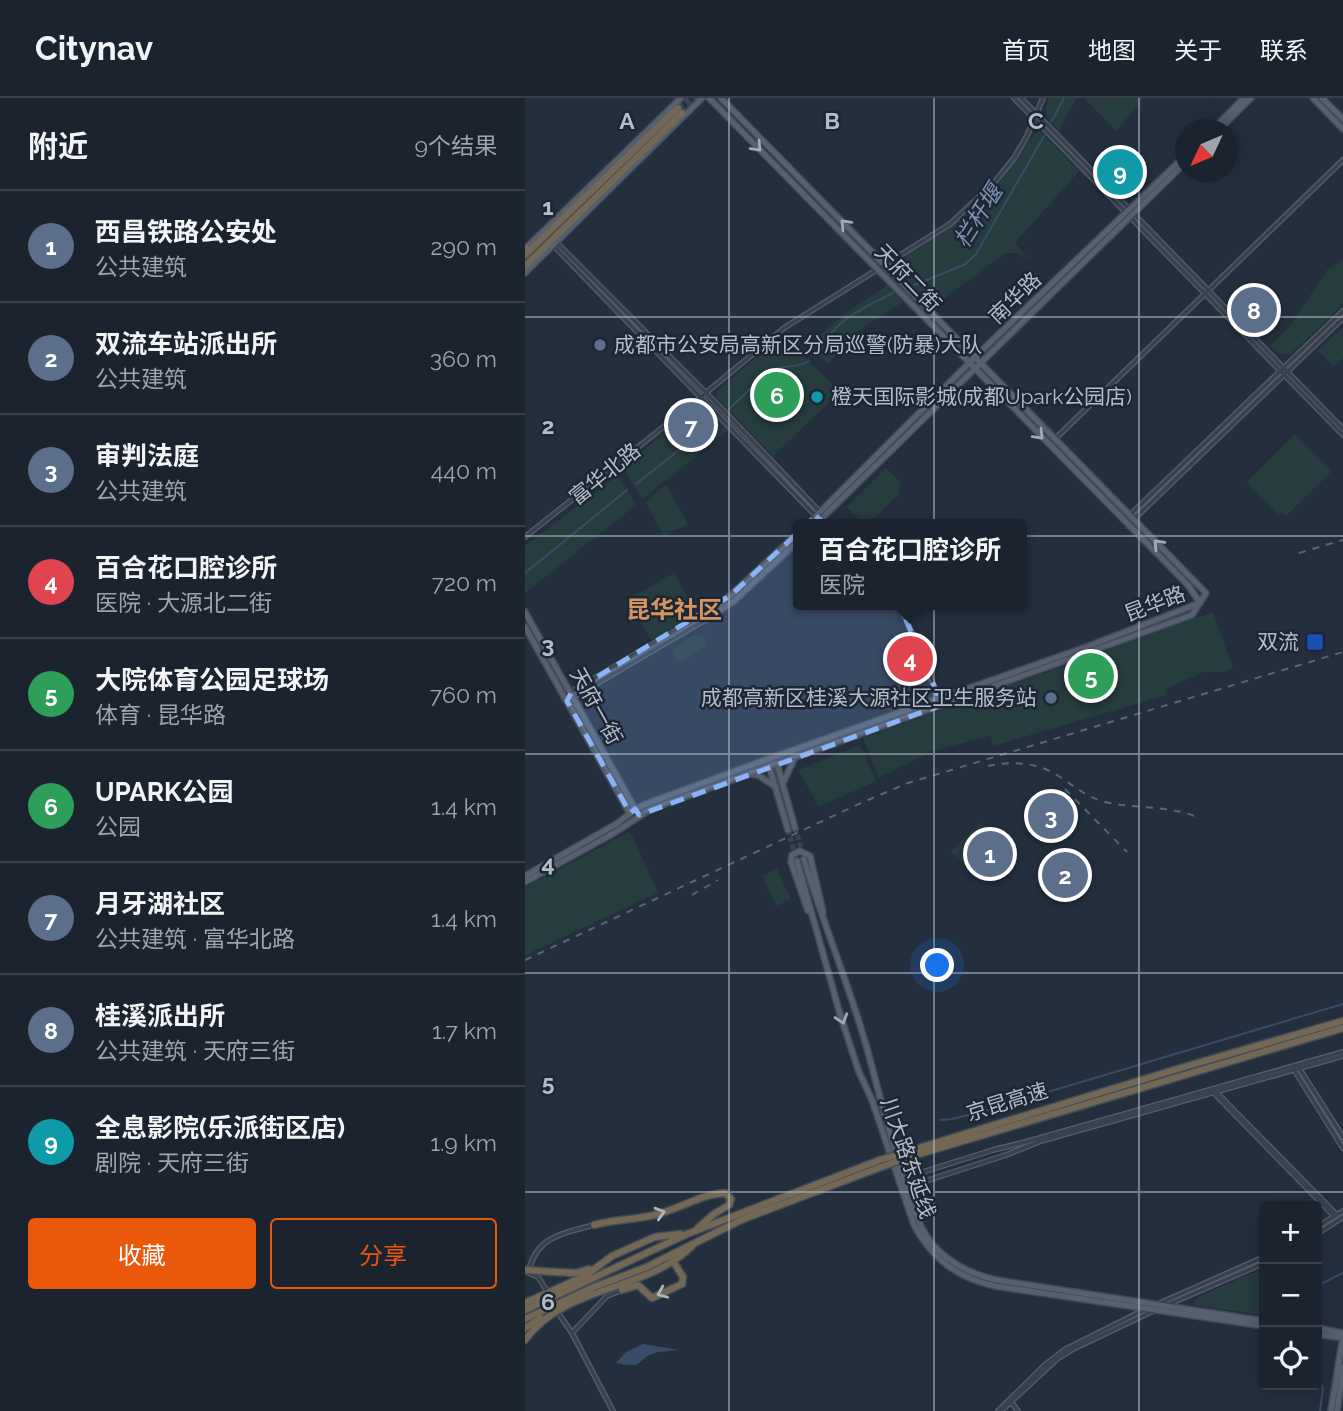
<!DOCTYPE html>
<html lang="zh">
<meta charset="utf-8">
<style>
:root{--surface:#1b232e;--page:#242b36;--text:#f1f3f6;--muted:#a0a4aa;--line:#39404a;--accent:#ea580c}
body{margin:0;font-family:Raleway,"Noto Sans SC",sans-serif;background:var(--page);color:var(--text)}
.controls{position:absolute;right:21px;bottom:21px;display:grid;overflow:hidden;border-radius:7px;box-shadow:0 4px 18px #0003}
.controls button{width:63px;height:63px;display:grid;place-items:center;padding:0;border:0;border-bottom:2px solid var(--line);background:var(--surface);color:var(--text);font:35px sans-serif}
.compass{position:absolute;left:650px;top:21px;width:63px;height:63px;border-radius:50%;background:var(--surface);box-shadow:0 4px 18px #0003;rotate:226deg}
.you{position:absolute;left:413px;top:868px;width:24px;height:24px;margin:-18px;border:5px solid #fff;border-radius:50%;background:#1a73e8;box-shadow:0 0 0 10px #1a73e833}
.badge{display:grid;place-items:center;width:46px;height:46px;border-radius:50%;background:var(--accent);color:#fff;font-size:23px;font-weight:700}
.pin{position:absolute;translate:-50% -50%;border:4px solid #fff;box-shadow:0 2px 7px #0006}
.popup{position:absolute;left:268px;top:421px;width:234px;height:91px;box-sizing:border-box;display:grid;place-content:center;border-radius:7px;background:var(--surface);filter:drop-shadow(0 2px 5px #0005);font-size:23px;white-space:nowrap;color:var(--muted)}
.popup b{font-size:26px;color:var(--text)}
.popup::after{content:'';position:absolute;left:50%;top:100%;margin-left:-14px;border:14px solid transparent;border-top-color:var(--surface)}
.list{margin:0;padding:0;list-style:none}
h2{display:flex;justify-content:space-between;align-items:center;height:91px;margin:0;padding:0 28px;font-size:30px}
h2 small{font-size:23px;font-weight:400;color:var(--muted)}
.list li{display:grid;grid-template-columns:46px 1fr auto;gap:21px;align-items:center;box-sizing:border-box;height:112px;padding:0 28px;border-top:2px solid var(--line)}
.list b{display:block;font-size:26px;white-space:nowrap}
.list p{margin:0;font-size:23px;white-space:nowrap;color:var(--muted)}
.list em{font-size:23px;font-style:normal;color:var(--muted)}
.actions{display:flex;gap:14px;padding:21px 28px}
.actions a{flex:1;padding:16px 0;border:2px solid var(--accent);border-radius:7px;text-align:center;font-size:24px;color:var(--accent)}
.actions .main{background:var(--accent);color:#fff}
.icon{flex:none;width:38px;height:38px;fill:none;stroke:currentColor;stroke-width:2;stroke-linecap:round;stroke-linejoin:round}
.map{position:relative;flex:none;width:818px;height:1313px;overflow:hidden}
header{display:flex;align-items:center;gap:42px;box-sizing:border-box;height:98px;padding:0 35px;background:var(--surface);border-bottom:2px solid var(--line)}
header strong{font-size:33px}
nav{display:flex;gap:38px;margin-inline-start:auto;font-size:24px}
main{display:flex}
aside{flex:1;background:var(--surface)}
.map>svg:first-child{display:block}
</style>
<header>
<strong>Citynav</strong>
<nav><a>首页</a><a>地图</a><a>关于</a><a>联系</a></nav>
</header>
<main>
<aside>
<h2>附近<small>9个结果</small></h2>
<ul class="list">
<li><span class="badge" style="background:#5c6f8a">1</span><div><b>西昌铁路公安处</b><p>公共建筑</p></div><em>290 m</em></li>
<li><span class="badge" style="background:#5c6f8a">2</span><div><b>双流车站派出所</b><p>公共建筑</p></div><em>360 m</em></li>
<li><span class="badge" style="background:#5c6f8a">3</span><div><b>审判法庭</b><p>公共建筑</p></div><em>440 m</em></li>
<li><span class="badge" style="background:#e0444e">4</span><div><b>百合花口腔诊所</b><p>医院 · 大源北二街</p></div><em>720 m</em></li>
<li><span class="badge" style="background:#2e9e5b">5</span><div><b>大院体育公园足球场</b><p>体育 · 昆华路</p></div><em>760 m</em></li>
<li><span class="badge" style="background:#2e9e5b">6</span><div><b>UPARK公园</b><p>公园</p></div><em>1.4 km</em></li>
<li><span class="badge" style="background:#5c6f8a">7</span><div><b>月牙湖社区</b><p>公共建筑 · 富华北路</p></div><em>1.4 km</em></li>
<li><span class="badge" style="background:#5c6f8a">8</span><div><b>桂溪派出所</b><p>公共建筑 · 天府三街</p></div><em>1.7 km</em></li>
<li><span class="badge" style="background:#0f9aa8">9</span><div><b>全息影院(乐派街区店)</b><p>剧院 · 天府三街</p></div><em>1.9 km</em></li>
</ul>
<div class="actions"><a class="main">收藏</a><a>分享</a></div>
</aside>
<div class="map">
<svg width="818" height="1313" viewBox="0 0 818 1313">
<rect width="100%" height="100%" fill="#242f3e"/>
<path fill="#263c3f" d="M524,0H552L534,32C522,20 517,17 524,0Z
M559,0H619L591,33Z
M515,33L554,73L490,145L504,161L491,155H480L413,205L404,204L373,173L374,162L444,115L471,89L508,37Z
M818,161V206L766,256H754L745,248L764,229L802,172Z
M363,187L378,204L324,239L303,267L283,248L319,216Z
M818,229V260L809,269L793,253Z
M255,239L263,242L315,294L248,358L192,300V293Z
M175,309L183,311L203,331L202,334L117,401L101,375L102,367L168,310Z
M770,336L807,373L761,418L757,414L754,417L722,384Z
M361,370L376,385L374,396L344,426H339L322,409Z
M93,377L111,407L0,495V448Z
M141,386L163,426L139,438L120,404Z
M149,475L169,511L166,520L126,542L102,502Z
M688,514L708,570L698,574H679L641,590L642,597L468,648L465,638L407,653L354,680L338,640Z
M169,537L178,539L180,542V549L161,561L154,563L150,561L147,553L149,550Z
M335,647L351,683L294,709L273,672Z
M456,724L474,742L470,746L476,753L449,778L426,753Z
M105,733L133,795L0,857V790Z
M252,771L266,801L251,808L237,778Z
M732,1173L739,1184V1217L668,1207L671,1200Z"/>
<path fill="#394c67" d="M118,1246L154,1252C147,1253 137,1253 130,1255C110,1261 121,1272 91,1265L101,1254Z"/>
<g fill="none" stroke-linecap="round" stroke-linejoin="round">
<path stroke="#394c67" stroke-width="2" d="M526,24L539,0
M389,187L439,167L451,156L519,38
M292,257C311,220 333,213 368,195
M204,311L244,273C258,266 269,272 284,263
M111,386L192,322
M0,475L102,392
M415,1022L427,1021L459,1013L818,906
M792,1188L818,1175
M792,1272L798,1291L795,1313"/>
<path stroke="#3a4453" stroke-width="5" stroke-dasharray="5 2.5" stroke-linecap="butt" d="M270,730L279,758
M263,732L272,763"/>
<path stroke="#3a4453" stroke-width="6" stroke-dasharray="6 3" stroke-linecap="butt" d="M153,10L163,0
M157,15L172,0"/>
<defs>
<path id="minor" d="M489,0L818,337
M496,0L818,331
M32,145L197,311L295,414L297,420
M29,148L291,418
M531,340L818,62
M605,417L818,213
M609,421L818,220
M0,439L176,299L259,230L425,126L468,86L489,60L502,38L518,0
M375,507L417,607
M39,598L177,517
M42,603L180,522
M768,970L818,1050
M774,970L818,1039
M687,993L809,1118
M691,994L812,1117
M379,1080L468,1052L501,1044L818,954
M382,1089L481,1057L516,1043L818,958
M792,1129L818,1113
M792,1136L818,1119
M4,1172C12,1138 39,1135 69,1127
M2,1174L13,1179L22,1193
M633,1206L739,1159
M642,1207L739,1165
M34,1216L47,1235L88,1313
M47,1235L82,1198L97,1192
M486,1304L493,1313
M473,1313L520,1267L541,1251L619,1212
M476,1313L532,1261L548,1251L628,1213"/>
<path id="major" d="M184,0L663,487L675,505
M788,0L818,31
M797,0L818,21
M687,32L719,0
M694,32L726,0
M0,151L156,0
M0,175L177,0
M283,426L450,259L660,58
M291,426L660,65
M0,514L110,711
M177,517L206,497L273,435
M180,522L209,503L273,443
M0,529L105,716
M252,666L270,730
M244,668L263,732
M226,676L233,677L251,689
M259,683L269,661
M279,761C298,826 325,888 343,954C355,999 366,1043 381,1088C387,1106 393,1126 404,1142C421,1164 445,1176 471,1182L739,1223
M272,763L315,916L334,974L347,1002L389,1127C407,1161 433,1180 470,1188L739,1228
M0,778L93,725L110,711L124,705L246,660L564,548L672,506
M0,784L89,735L126,711L667,517L681,495L196,0
M283,813L266,764L267,757L275,753L285,758L298,814
M792,1230L818,1235
M792,1236L818,1240
M806,1313L818,1238
M812,1313L818,1269"/>
<path id="highway" d="M0,151L1,150
M0,157L153,10
M0,168L157,15
M381,1054L659,969L818,923
M384,1059L818,930
M69,1127C90,1121 112,1122 133,1116C156,1110 177,1096 200,1095L206,1101L204,1107L189,1116L173,1130
M31,1174L51,1175L64,1171
M97,1192L113,1187L127,1200L157,1186L158,1179L148,1163
M0,1205L60,1178L87,1158L130,1139L156,1136
M0,1212L162,1136L355,1062
M0,1221L69,1189L122,1169L216,1122L356,1069
M0,1230L16,1220
M0,1242C39,1187 121,1194 167,1148"/>
</defs>
<use href="#minor" stroke="#565f6c" stroke-width="6"/>
<use href="#major" stroke="#414a57" stroke-width="8"/>
<use href="#highway" stroke="#434c59" stroke-width="9"/>
<use href="#minor" stroke="#38414e" stroke-width="3.5"/>
<use href="#major" stroke="#56606e" stroke-width="5"/>
<use href="#highway" stroke="#746855" stroke-width="6"/>
<path stroke="#5a6575" stroke-width="2" stroke-dasharray="7 7" stroke-linecap="butt" d="M774,455L818,442
M463,668C487,663 511,664 532,677C548,687 561,699 580,704C610,711 643,707 672,719
M540,691L602,754
M167,797L193,782
M0,862L336,705L383,685L818,554"/>
<defs>
<path id="highway-bridge" d="M355,1062L381,1054
M356,1069L384,1059
M0,1172L31,1174"/>
</defs>
<use href="#highway-bridge" stroke="#434c59" stroke-width="9" stroke-linecap="butt"/>
<use href="#highway-bridge" stroke="#746855" stroke-width="6"/>
</g>
<defs><path id="oneway-chevron" d="M-2-3.5L2.5 0L-2 3.5" fill="none" stroke-width="1.6" stroke-linecap="round" stroke-linejoin="round" transform="scale(1.75)"/></defs>
<g stroke="#a1aab7">
<use href="#oneway-chevron" transform="translate(232 49) rotate(46)"/>
<use href="#oneway-chevron" transform="translate(320 126) rotate(-134)"/>
<use href="#oneway-chevron" transform="translate(514 337) rotate(46)"/>
<use href="#oneway-chevron" transform="translate(633 446) rotate(-134)"/>
<use href="#oneway-chevron" transform="translate(317 921) rotate(72)"/>
</g>
<g stroke="#aeb4bd">
<use href="#oneway-chevron" transform="translate(135 1115) rotate(-16)"/>
<use href="#oneway-chevron" transform="translate(137 1195) rotate(157)"/>
</g>
<path fill="#8ab4f8" fill-opacity="0.2" stroke="#8ab4f8" stroke-width="5" stroke-dasharray="14 9" stroke-linejoin="round" d="M291,418L347,470L374,505L417,607L114,717L110,711L105,715L42,603L46,595L206,497Z"/>
<path fill="none" stroke="#b4bcc9" stroke-width="2" stroke-opacity="0.55" d="M204,0V1313M409,0V1313M614,0V1313M0,219H818M0,438H818M0,656H818M0,875H818M0,1094H818"/>
<g fill="#5c6f8a" stroke="#1d2633" stroke-width="2.5">
<circle cx="75" cy="247" r="7"/>
<circle cx="526" cy="600" r="7"/>
</g>
<circle fill="#0f9aa8" stroke="#1d2633" stroke-width="2.5" cx="292" cy="299" r="7"/>
<rect fill="#1a4fb4" stroke="#1d2633" stroke-width="2.5" x="781" y="535" width="18" height="18" rx="3.5"/>
<g text-anchor="middle" stroke-width="5" stroke-linejoin="round" paint-order="stroke">
<g font-size="21" fill="#b4bcc9" stroke="#1d2633">
<text transform="translate(383 180) rotate(46)" y="7">天府二街</text>
<text transform="translate(490 200) rotate(-44)" y="7">南华路</text>
<text transform="translate(80 376) rotate(-39)" y="7">富华北路</text>
<text transform="translate(630 506) rotate(-21)" y="7">昆华路</text>
<text transform="translate(71 608) rotate(61)" y="7">天府一街</text>
<text transform="translate(482 1004) rotate(-17)" y="7">京昆高速</text>
<text transform="translate(383 1060) rotate(71)" y="7">川大路东延线</text>
</g>
<g font-size="21" fill="#b4bcc9" stroke="#1d2633" text-anchor="start">
<text x="89" y="254">成都市公安局高新区分局巡警(防暴)大队</text>
<text x="306" y="306">橙天国际影城(成都Upark公园店)</text>
<text x="774" y="551" text-anchor="end">双流</text>
<text x="512" y="607" text-anchor="end">成都高新区桂溪大源社区卫生服务站</text>
</g>
<g font-size="23" font-style="italic" fill="#7c92b1" stroke="#1d2633">
<text transform="translate(453 118) rotate(-58)" y="8">栏杆堰</text>
</g>
<g font-size="24" font-weight="bold" fill="#d59563" stroke="#1d2633">
<text x="149" y="520">昆华社区</text>
</g>
</g>
<g font-size="23" text-anchor="middle" font-weight="bold" fill="#b4bcc9" stroke="#1d2633" stroke-width="5" stroke-linejoin="round" paint-order="stroke">
<text x="102" y="31">A</text>
<text x="307" y="31">B</text>
<text x="511" y="31">C</text>
<text x="23" y="117">1</text>
<text x="23" y="336">2</text>
<text x="23" y="555">3</text>
<text x="23" y="774">4</text>
<text x="23" y="993">5</text>
<text x="23" y="1212">6</text>
</g>
</svg>
<div class="controls">
<button>+</button>
<button>−</button>
<button><svg class="icon" aria-label="locate" viewBox="0 0 24 24"><circle cx="12" cy="12" r="6"/><path d="M12 2v4M12 18v4M2 12h4M18 12h4"/></svg></button>
</div>
<svg class="compass" viewBox="-18 -18 36 36"><path d="M0-13l5 13h-10z" fill="#e53935"/><path d="M0 13l5-13h-10z" fill="#a0a4aa"/></svg>
<div class="you"></div>
<div class="pin badge" style="left:465px;top:756px;background:#5c6f8a">1</div>
<div class="pin badge" style="left:540px;top:777px;background:#5c6f8a">2</div>
<div class="pin badge" style="left:526px;top:718px;background:#5c6f8a">3</div>
<div class="pin badge" style="left:385px;top:561px;background:#e0444e">4</div>
<div class="popup"><b>百合花口腔诊所</b>医院</div>
<div class="pin badge" style="left:566px;top:578px;background:#2e9e5b">5</div>
<div class="pin badge" style="left:252px;top:297px;background:#2e9e5b">6</div>
<div class="pin badge" style="left:166px;top:327px;background:#5c6f8a">7</div>
<div class="pin badge" style="left:729px;top:212px;background:#5c6f8a">8</div>
<div class="pin badge" style="left:595px;top:74px;background:#0f9aa8">9</div>
</div>
</main>
